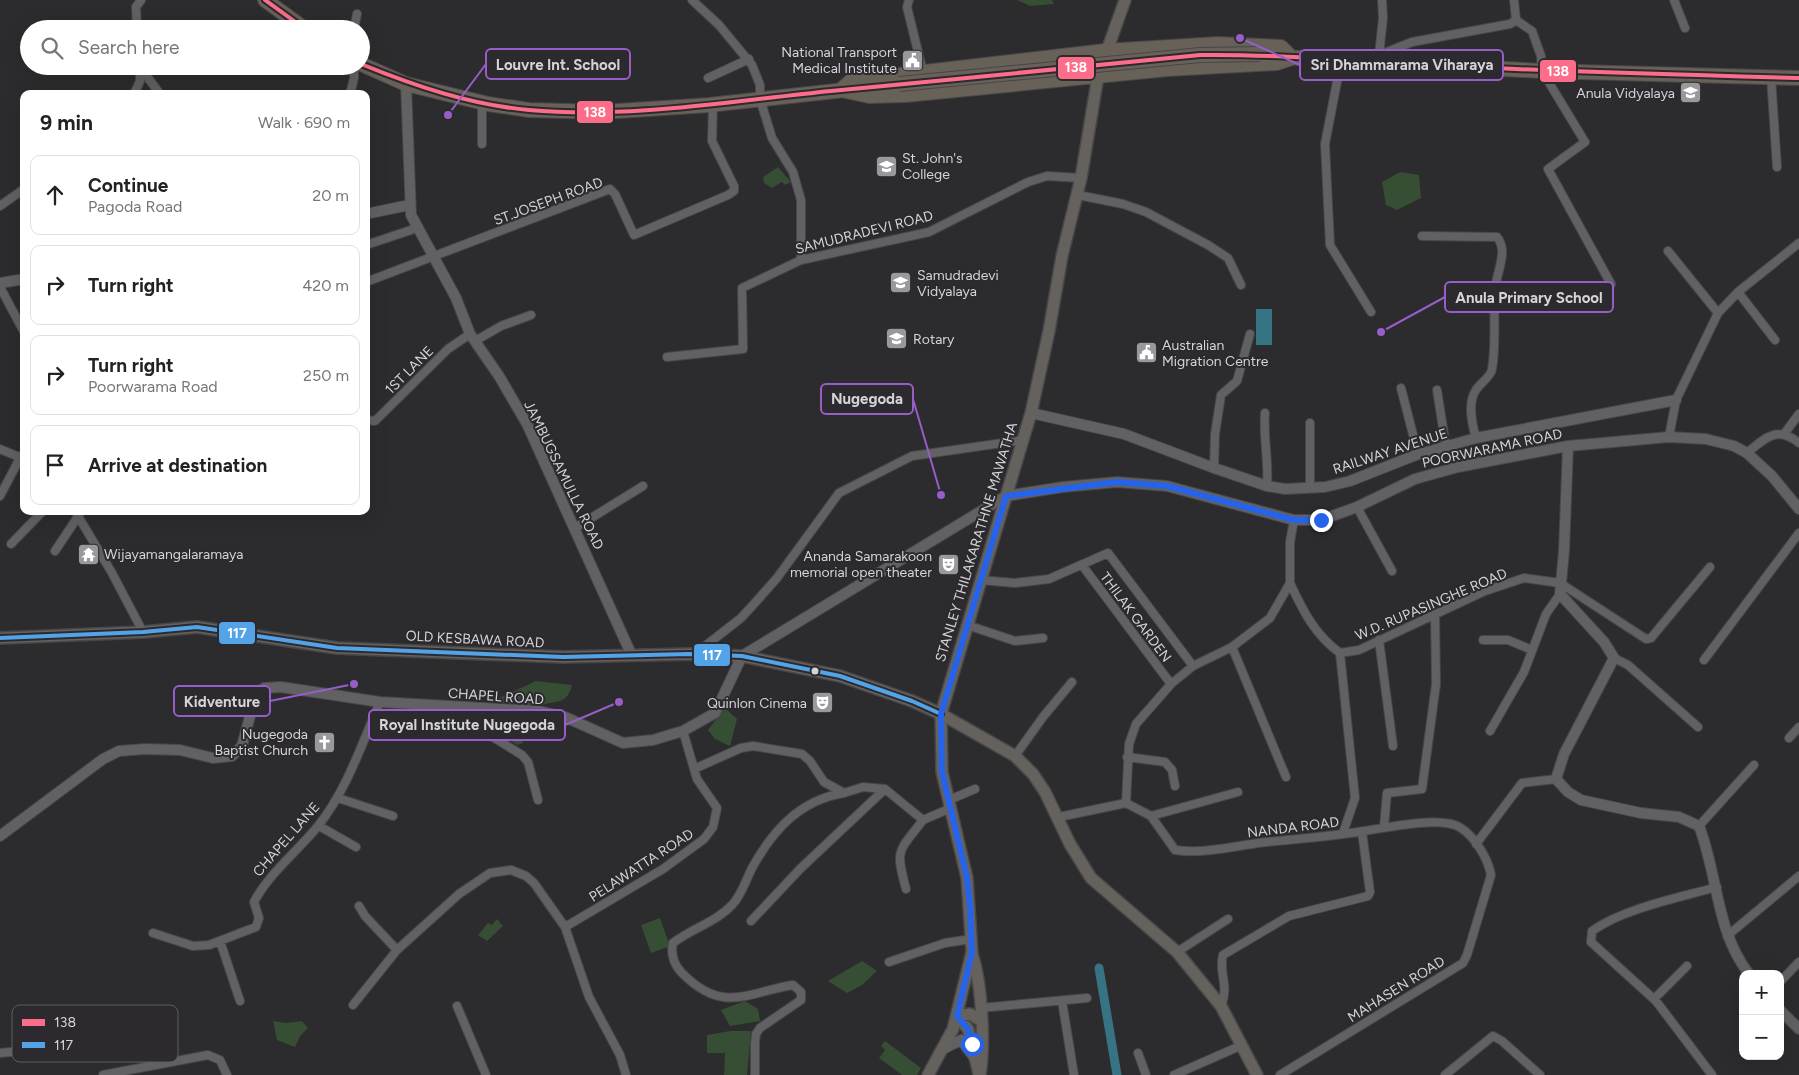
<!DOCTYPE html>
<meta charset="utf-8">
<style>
:root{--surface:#fff;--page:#f2f2f2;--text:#222;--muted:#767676;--line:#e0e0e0}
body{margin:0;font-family:Figtree,sans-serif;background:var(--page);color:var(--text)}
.controls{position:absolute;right:15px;bottom:15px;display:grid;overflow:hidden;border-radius:10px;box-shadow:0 5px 20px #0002}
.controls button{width:45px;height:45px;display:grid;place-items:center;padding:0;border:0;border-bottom:1px solid var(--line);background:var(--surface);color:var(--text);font:25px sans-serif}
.stop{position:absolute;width:15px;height:15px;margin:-11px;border:4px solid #2563eb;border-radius:50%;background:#fff}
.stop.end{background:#2563eb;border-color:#fff;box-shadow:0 1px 5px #0008}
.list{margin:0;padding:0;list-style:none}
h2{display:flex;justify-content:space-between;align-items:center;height:65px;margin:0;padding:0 20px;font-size:21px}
h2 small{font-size:16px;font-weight:400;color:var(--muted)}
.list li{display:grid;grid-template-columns:32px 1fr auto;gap:15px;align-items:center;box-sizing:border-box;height:80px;margin:0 10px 10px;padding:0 10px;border:1px solid var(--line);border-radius:10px}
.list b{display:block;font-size:19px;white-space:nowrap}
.list p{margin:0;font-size:16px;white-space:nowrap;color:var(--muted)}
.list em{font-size:16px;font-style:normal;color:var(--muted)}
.icon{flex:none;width:28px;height:28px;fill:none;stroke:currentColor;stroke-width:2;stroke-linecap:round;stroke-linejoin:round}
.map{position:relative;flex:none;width:1799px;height:1075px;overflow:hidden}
.search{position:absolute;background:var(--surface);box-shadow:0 5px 20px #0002;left:20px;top:20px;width:350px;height:55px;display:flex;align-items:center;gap:12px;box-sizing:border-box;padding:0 18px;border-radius:28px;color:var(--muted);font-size:19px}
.panel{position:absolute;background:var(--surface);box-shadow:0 5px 20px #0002;left:20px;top:90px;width:350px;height:425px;border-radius:10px}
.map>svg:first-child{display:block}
</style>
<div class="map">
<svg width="1799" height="1075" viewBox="0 0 1799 1075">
<rect width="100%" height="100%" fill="#2c2b2e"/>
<path fill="#364e33" d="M1017,0H1052L1054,4L1030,6Z
M778,167L791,182L785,185L782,182L772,188L764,183L763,177Z
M1400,172L1419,175L1421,198L1397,210L1386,205L1382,182Z
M536,681L572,685C567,705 557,700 542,705C530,709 520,719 513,727L523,743L517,745L496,729L465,714Z
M725,708L737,719L730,746L715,739L708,730Z
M660,918L670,946L651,953L641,925Z
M497,919L503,926L487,941L478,935L488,923L492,925Z
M862,961L877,971L862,985L847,993L828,981Z
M745,1001L758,1009L760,1021L730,1026L721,1010Z
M273,1021L286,1023L302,1021L308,1028L300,1036L295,1047L277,1040Z
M730,1031H751L747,1075H724L725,1053H707V1035Z
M885,1041L921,1068L917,1075H902L879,1058L885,1050L881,1046Z"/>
<path fill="#367483" d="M1256,309H1272V345H1256Z"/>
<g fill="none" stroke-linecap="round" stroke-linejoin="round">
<path stroke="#367483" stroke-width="9" d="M1099,968L1117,1075"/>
<defs>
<path id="street" d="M692,0L719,25L752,65L760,85V99L772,138L793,172L801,200V260
M909,0L907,7L923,72
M1674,0L1685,28
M1516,20L1532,31L1541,56L1542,71L1585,142L1548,169L1611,284
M137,29L136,7L141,0
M354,29L357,14
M1379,55L1383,18L1382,0
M1372,58L1412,42L1510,24L1516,20L1514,0
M1341,61L1325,144L1330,245L1371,312
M140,67L160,94
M1771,77L1777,167
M708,78L749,59
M134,94L140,81V67
M350,94L354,78V66
M482,144V102
M1078,195L1123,204L1146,212L1208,245L1228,258L1241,285
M0,206L24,189
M1422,236L1497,237C1508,250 1498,269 1496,284C1492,312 1497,342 1492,369C1491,377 1480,383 1476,390C1467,403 1472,424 1476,438
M366,245L417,228
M1668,251L1718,313
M366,282L610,189L615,194L634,235L728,195L734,191V186L712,141L713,105
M0,287L24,332
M1738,292L1775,340
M475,341L501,326L531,315
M667,357L743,349L742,288L801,260L929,232L1028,182L1047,176L1081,178
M1401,388L1418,454
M1437,390L1446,447
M1265,413C1263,438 1269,461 1267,486
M366,420L375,421L448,349L470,334
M1784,434L1799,414
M1669,437L1676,400L1718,313L1738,292L1799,243
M0,449L24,459
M1747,453C1765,438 1777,425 1799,443
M1214,468L1215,434L1221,395L1237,381L1250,334
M1310,488V423
M0,496L21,456
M1357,507L1392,571
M75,511L112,573L143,632
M575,528L643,486
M11,544L43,511
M55,551L79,515
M1082,565L1171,684
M980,580L1015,583L1049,579L1108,553L1193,666
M1290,583C1303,611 1315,635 1340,653L1359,650L1485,591L1524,578L1560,583L1646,639L1651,638L1710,567
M967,625L1015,641L1043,638
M1379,640L1393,746
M1483,640H1508L1532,650
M1232,647L1286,777
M1340,653L1355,798L1343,833
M695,654L741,618L753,605L777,578L839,493L912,456L1023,440
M1614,658L1628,665L1698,727
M1704,660L1799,533
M433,707L462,718L522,755L528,762L538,800
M1490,731L1524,672L1546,614L1560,594
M1789,738L1799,727
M1015,756L1043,717L1072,682
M1127,757L1165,762L1172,770L1175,786
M694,769L741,748L753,746L802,754L810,761L824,782L844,793L863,787L885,789L923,820L951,808
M338,798L393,816
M949,800L975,789
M1126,803L1151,816L1175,850C1201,854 1232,847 1258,843C1293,839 1329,837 1364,831C1386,828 1441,815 1461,828C1476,838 1488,859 1491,875L1467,955L1463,963L1280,1075
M1126,803L1129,744L1136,724L1171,684L1193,666L1232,647L1270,618L1290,583V542L1294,520
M1151,816L1238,792
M1059,817L1126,803
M319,826L356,847
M1699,826L1754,765
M1384,827L1387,793L1422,789L1436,684L1435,613
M1476,844L1522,783L1556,779
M906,889C895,848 898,853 923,820
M359,906L365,916L397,950
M751,921L801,868L885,789
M565,927L663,869L704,839L713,827L717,808L697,779L683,731
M153,933L193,946L209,945L256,927L259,918L254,902C270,872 297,852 318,826C347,790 362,743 380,702
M1727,936L1799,876
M220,941L240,1001
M1177,952L1228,919
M889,962L945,943L971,939
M1780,982L1799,962
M1654,999L1687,966
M1062,1001L1074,1075
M353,1005L397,950L459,894L490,873L511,870L526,876L534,883L565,927L589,997L620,1055L626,1075
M457,1006L486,1075
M1221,1006C1230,985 1218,974 1223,955L1289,916L1368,896L1370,892L1362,832
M980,1008L1087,998
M0,1053L120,1041
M1138,1053L1146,1075
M103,1075L208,1055L220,1060L227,1075
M755,1075V1043L756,1034L760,1028L801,1000V992L793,985C748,992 724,1014 684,975C675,967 670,955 673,943C691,929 716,922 732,905C741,896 746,880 752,868C773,830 800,800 844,793
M1174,1075L1240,1046
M1445,1075L1493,1036L1502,1041L1540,1075
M1712,1075L1656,1001L1591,942L1592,931C1625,908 1678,898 1717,887"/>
<path id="secondary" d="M406,84L411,215L456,298L470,334L499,376L527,424L632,656
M366,214L409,205
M0,283L24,279
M1031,413L1124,434L1214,468L1267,486L1285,489L1325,487L1350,481L1416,455L1476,438L1676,400
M1568,446L1564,551L1560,594L1604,642L1614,658L1564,754L1556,779L1568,792L1581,800L1641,813L1679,817L1699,826C1718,875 1716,932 1749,974
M0,836L103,759L119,751L145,749L180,750L213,758L232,756L242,746L253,705L264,688L281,687L380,702L538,711L565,717L623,743L653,740L683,731L715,713L742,656L1006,496L1063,487L1117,482L1167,486L1294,520H1321L1357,507L1415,479L1458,467L1568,446L1669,437L1706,439L1734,446L1747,453L1772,476L1799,509
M1780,1010L1799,1029
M943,1049L961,1040L973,1056"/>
<path id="primary" d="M0,638L143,632L197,627L337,648L563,657L689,654L742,656L840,676L912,701L941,714L1015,756L1033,774L1045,792L1070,844L1091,878L1177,952L1221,1006L1257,1075
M972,954C982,984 985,1043 980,1075
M979,1074L968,1029L957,1016L970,1014L980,1020
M928,1075L953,1029L972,952L967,878L942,772L941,714L1031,413L1049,331L1062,256L1081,178L1098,76L1125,0"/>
<path id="highway" d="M265,0L305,29
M1218,44L1281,47L1292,58L1277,63L1168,69L906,95L869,96L841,90L851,81L890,76L1105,51Z
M1283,57L1542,71L1799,78
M361,64L406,84L488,104L529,110L603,112L709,105L899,84"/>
</defs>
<use href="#street" stroke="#474649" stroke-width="10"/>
<use href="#secondary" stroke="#474649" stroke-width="12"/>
<use href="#primary" stroke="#474649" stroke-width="14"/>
<use href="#highway" stroke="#474649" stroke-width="16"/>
<use href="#street" stroke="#616163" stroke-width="8"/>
<use href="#secondary" stroke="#616163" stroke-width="10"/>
<use href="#primary" stroke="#65615c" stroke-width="11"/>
<use href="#highway" stroke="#686158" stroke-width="14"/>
<defs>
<path id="highway-bridge" d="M899,84L1200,55L1260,54"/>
</defs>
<use href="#highway-bridge" stroke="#474649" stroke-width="16" stroke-linecap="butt"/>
<use href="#highway-bridge" stroke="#686158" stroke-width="14"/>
<defs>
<path id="bus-1" d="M265,0L305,29
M361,64C415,86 471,105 529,110C630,119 731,101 831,91C954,79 1077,68 1200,55C1283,54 1367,62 1450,66C1566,72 1683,75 1799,78"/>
<path id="bus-2" d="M0,638L143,632L197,627L337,648L563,657L689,654L742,656L840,676L912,701L941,714"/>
</defs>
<use href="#bus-1" stroke="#2c2a2f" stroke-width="8"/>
<use href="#bus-2" stroke="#2c2a2f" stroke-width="8"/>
<use href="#bus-1" stroke="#fb6d88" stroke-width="4"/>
<use href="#bus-2" stroke="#53a3e8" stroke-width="4"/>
</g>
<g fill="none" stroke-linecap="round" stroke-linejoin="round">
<path stroke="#2563eb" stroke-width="6" d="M972,1044L968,1029L957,1016L972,952L970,906L967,878L942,772L941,714L1006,496L1117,482L1167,486L1294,520H1321"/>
</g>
<defs>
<symbol id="civic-square" viewBox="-11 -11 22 22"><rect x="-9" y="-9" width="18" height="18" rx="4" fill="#99989b" stroke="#2c2a2f"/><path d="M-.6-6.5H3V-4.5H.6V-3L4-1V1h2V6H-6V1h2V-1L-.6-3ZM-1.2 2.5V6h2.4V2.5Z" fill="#fff"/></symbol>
<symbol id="school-square" viewBox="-11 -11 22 22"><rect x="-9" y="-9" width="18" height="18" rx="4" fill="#99989b" stroke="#2c2a2f"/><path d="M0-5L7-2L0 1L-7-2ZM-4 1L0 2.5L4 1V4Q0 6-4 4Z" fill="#fff"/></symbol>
<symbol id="temple-square" viewBox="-11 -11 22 22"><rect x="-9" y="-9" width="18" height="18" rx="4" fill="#99989b" stroke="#2c2a2f"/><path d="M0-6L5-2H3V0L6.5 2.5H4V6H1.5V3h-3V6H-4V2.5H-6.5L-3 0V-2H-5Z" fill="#fff"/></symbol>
<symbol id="theatre-square" viewBox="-11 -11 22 22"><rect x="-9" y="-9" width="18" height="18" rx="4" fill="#99989b" stroke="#2c2a2f"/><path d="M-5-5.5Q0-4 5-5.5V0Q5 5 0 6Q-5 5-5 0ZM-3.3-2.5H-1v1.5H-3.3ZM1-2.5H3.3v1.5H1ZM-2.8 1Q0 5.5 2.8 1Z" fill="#fff"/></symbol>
<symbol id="church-square" viewBox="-11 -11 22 22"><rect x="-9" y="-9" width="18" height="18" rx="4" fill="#99989b" stroke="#2c2a2f"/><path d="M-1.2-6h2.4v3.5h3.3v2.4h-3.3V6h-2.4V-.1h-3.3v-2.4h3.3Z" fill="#fff"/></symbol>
</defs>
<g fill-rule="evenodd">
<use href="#civic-square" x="900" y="48" width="25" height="25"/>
<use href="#school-square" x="1678" y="80" width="25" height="25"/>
<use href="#school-square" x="874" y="154" width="25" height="25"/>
<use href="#school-square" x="888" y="270" width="25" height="25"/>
<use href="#school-square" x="884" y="326" width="25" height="25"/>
<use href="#civic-square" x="1134" y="340" width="25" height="25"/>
<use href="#temple-square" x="76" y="542" width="25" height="25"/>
<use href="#theatre-square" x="936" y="552" width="25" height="25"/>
<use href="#theatre-square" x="810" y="690" width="25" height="25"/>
<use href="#church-square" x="312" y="730" width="25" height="25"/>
</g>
<circle fill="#d4d3d6" stroke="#2c2a2f" stroke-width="2" cx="815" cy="671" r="4.5"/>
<g text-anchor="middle" stroke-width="4" stroke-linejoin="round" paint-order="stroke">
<g font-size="14" fill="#d4d3d6" stroke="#2c2a2f" text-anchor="end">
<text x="897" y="57">National Transport<tspan x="897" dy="16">Medical Institute</tspan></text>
<text x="1675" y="98">Anula Vidyalaya</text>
<text x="902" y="163" text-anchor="start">St. John's<tspan x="902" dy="16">College</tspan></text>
<text x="917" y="280" text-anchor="start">Samudradevi<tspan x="917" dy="16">Vidyalaya</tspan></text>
<text x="913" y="344" text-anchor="start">Rotary</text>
<text x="1162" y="350" text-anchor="start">Australian<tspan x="1162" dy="16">Migration Centre</tspan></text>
<text x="104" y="559" text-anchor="start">Wijayamangalaramaya</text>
<text x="932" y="561">Ananda Samarakoon<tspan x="932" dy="16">memorial open theater</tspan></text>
<text x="807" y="708">Quinlon Cinema</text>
<text x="308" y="739">Nugegoda<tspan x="308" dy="16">Baptist Church</tspan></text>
</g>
<g font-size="14" fill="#d4d3d6" stroke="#2c2a2f">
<text transform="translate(548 201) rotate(-20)" y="5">ST.JOSEPH ROAD</text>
<text transform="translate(864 232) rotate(-14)" y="5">SAMUDRADEVI ROAD</text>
<text transform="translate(409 370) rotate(-45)" y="5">1ST LANE</text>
<text transform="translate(1492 448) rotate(-12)" y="5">POORWARAMA ROAD</text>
<text transform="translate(1390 451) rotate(-18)" y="5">RAILWAY AVENUE</text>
<text transform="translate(564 475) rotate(64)" y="5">JAMBUGSAMULLA ROAD</text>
<text transform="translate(976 542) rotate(-73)" y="5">STANLEY THILAKARATHNE MAWATHA</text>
<text transform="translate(1431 604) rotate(-23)" y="5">W.D. RUPASINGHE ROAD</text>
<text transform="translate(1136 617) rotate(53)" y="5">THILAK GARDEN</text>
<text transform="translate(475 639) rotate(3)" y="5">OLD KESBAWA ROAD</text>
<text transform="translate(496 696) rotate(4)" y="5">CHAPEL ROAD</text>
<text transform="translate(1293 827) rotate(-7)" y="5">NANDA ROAD</text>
<text transform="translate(286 839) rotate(-49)" y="5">CHAPEL LANE</text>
<text transform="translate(641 865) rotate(-33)" y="5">PELAWATTA ROAD</text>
<text transform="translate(1396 989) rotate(-32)" y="5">MAHASEN ROAD</text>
</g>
</g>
<rect x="12" y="1005" width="166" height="57" rx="8" fill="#2c2a2f" stroke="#5e5d61" stroke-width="1"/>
<rect x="22" y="1019" width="23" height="7" fill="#fb6d88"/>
<rect x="22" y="1042" width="23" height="6" fill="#53a3e8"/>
<g font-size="14" fill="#d4d3d6">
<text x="54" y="1027">138</text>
<text x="54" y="1050">117</text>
</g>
<path fill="none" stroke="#965ec6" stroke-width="2" d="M448 115L486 64M1240 38L1300 65M1381 332L1445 297M941 495L913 399M354 684L270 701M619 702L565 725"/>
<g fill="#965ec6" stroke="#2c2a2f" stroke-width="2">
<circle cx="448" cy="115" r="5"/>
<circle cx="1240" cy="38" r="5"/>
<circle cx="1381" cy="332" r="5"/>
<circle cx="941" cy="495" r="5"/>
<circle cx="354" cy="684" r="5"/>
<circle cx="619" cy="702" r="5"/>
</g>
<g fill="#2c2a2f" stroke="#965ec6" stroke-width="2">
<rect x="486" y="49" width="144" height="30" rx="5"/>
<rect x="1300" y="50" width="203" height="30" rx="5"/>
<rect x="1445" y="282" width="168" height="30" rx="5"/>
<rect x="821" y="384" width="92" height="30" rx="5"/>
<rect x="174" y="686" width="96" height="30" rx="5"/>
<rect x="369" y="710" width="196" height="30" rx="5"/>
</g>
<g font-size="15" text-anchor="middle" font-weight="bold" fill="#d4d3d6">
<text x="558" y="70">Louvre Int. School</text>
<text x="1402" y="70">Sri Dhammarama Viharaya</text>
<text x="1529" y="303">Anula Primary School</text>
<text x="867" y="404">Nugegoda</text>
<text x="222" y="707">Kidventure</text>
<text x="467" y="730">Royal Institute Nugegoda</text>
</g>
<g stroke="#2c2a2f" stroke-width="2">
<rect x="1057" y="56" width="38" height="24" rx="5" fill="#fb6d88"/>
<rect x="1539" y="59" width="38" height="24" rx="5" fill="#fb6d88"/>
<rect x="576" y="100" width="38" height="24" rx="5" fill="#fb6d88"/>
<rect x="218" y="621" width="38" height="24" rx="5" fill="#53a3e8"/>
<rect x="693" y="643" width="38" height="24" rx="5" fill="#53a3e8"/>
</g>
<g font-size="14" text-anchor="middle" font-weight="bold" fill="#fff">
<text x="1076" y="72">138</text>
<text x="1558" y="76">138</text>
<text x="595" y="117">138</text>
<text x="237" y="638">117</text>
<text x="712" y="660">117</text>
</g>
</svg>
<div class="controls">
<button>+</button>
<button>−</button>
</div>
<div class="stop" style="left:972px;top:1044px"></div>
<div class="stop end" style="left:1321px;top:520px"></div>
<div class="search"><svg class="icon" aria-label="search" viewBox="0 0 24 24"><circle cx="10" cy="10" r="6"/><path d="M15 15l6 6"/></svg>Search here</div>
<section class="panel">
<h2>9 min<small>Walk · 690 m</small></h2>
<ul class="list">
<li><svg class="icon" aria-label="ahead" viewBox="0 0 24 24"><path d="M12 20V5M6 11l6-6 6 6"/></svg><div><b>Continue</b><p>Pagoda Road</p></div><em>20 m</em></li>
<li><svg class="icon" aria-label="right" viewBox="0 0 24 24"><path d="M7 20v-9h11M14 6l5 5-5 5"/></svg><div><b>Turn right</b></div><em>420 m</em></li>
<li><svg class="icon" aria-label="right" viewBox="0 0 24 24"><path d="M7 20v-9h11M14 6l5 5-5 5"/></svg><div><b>Turn right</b><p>Poorwarama Road</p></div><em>250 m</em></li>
<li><svg class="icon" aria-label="arrive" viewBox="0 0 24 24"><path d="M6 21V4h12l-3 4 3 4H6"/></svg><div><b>Arrive at destination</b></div></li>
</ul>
</section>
</div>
